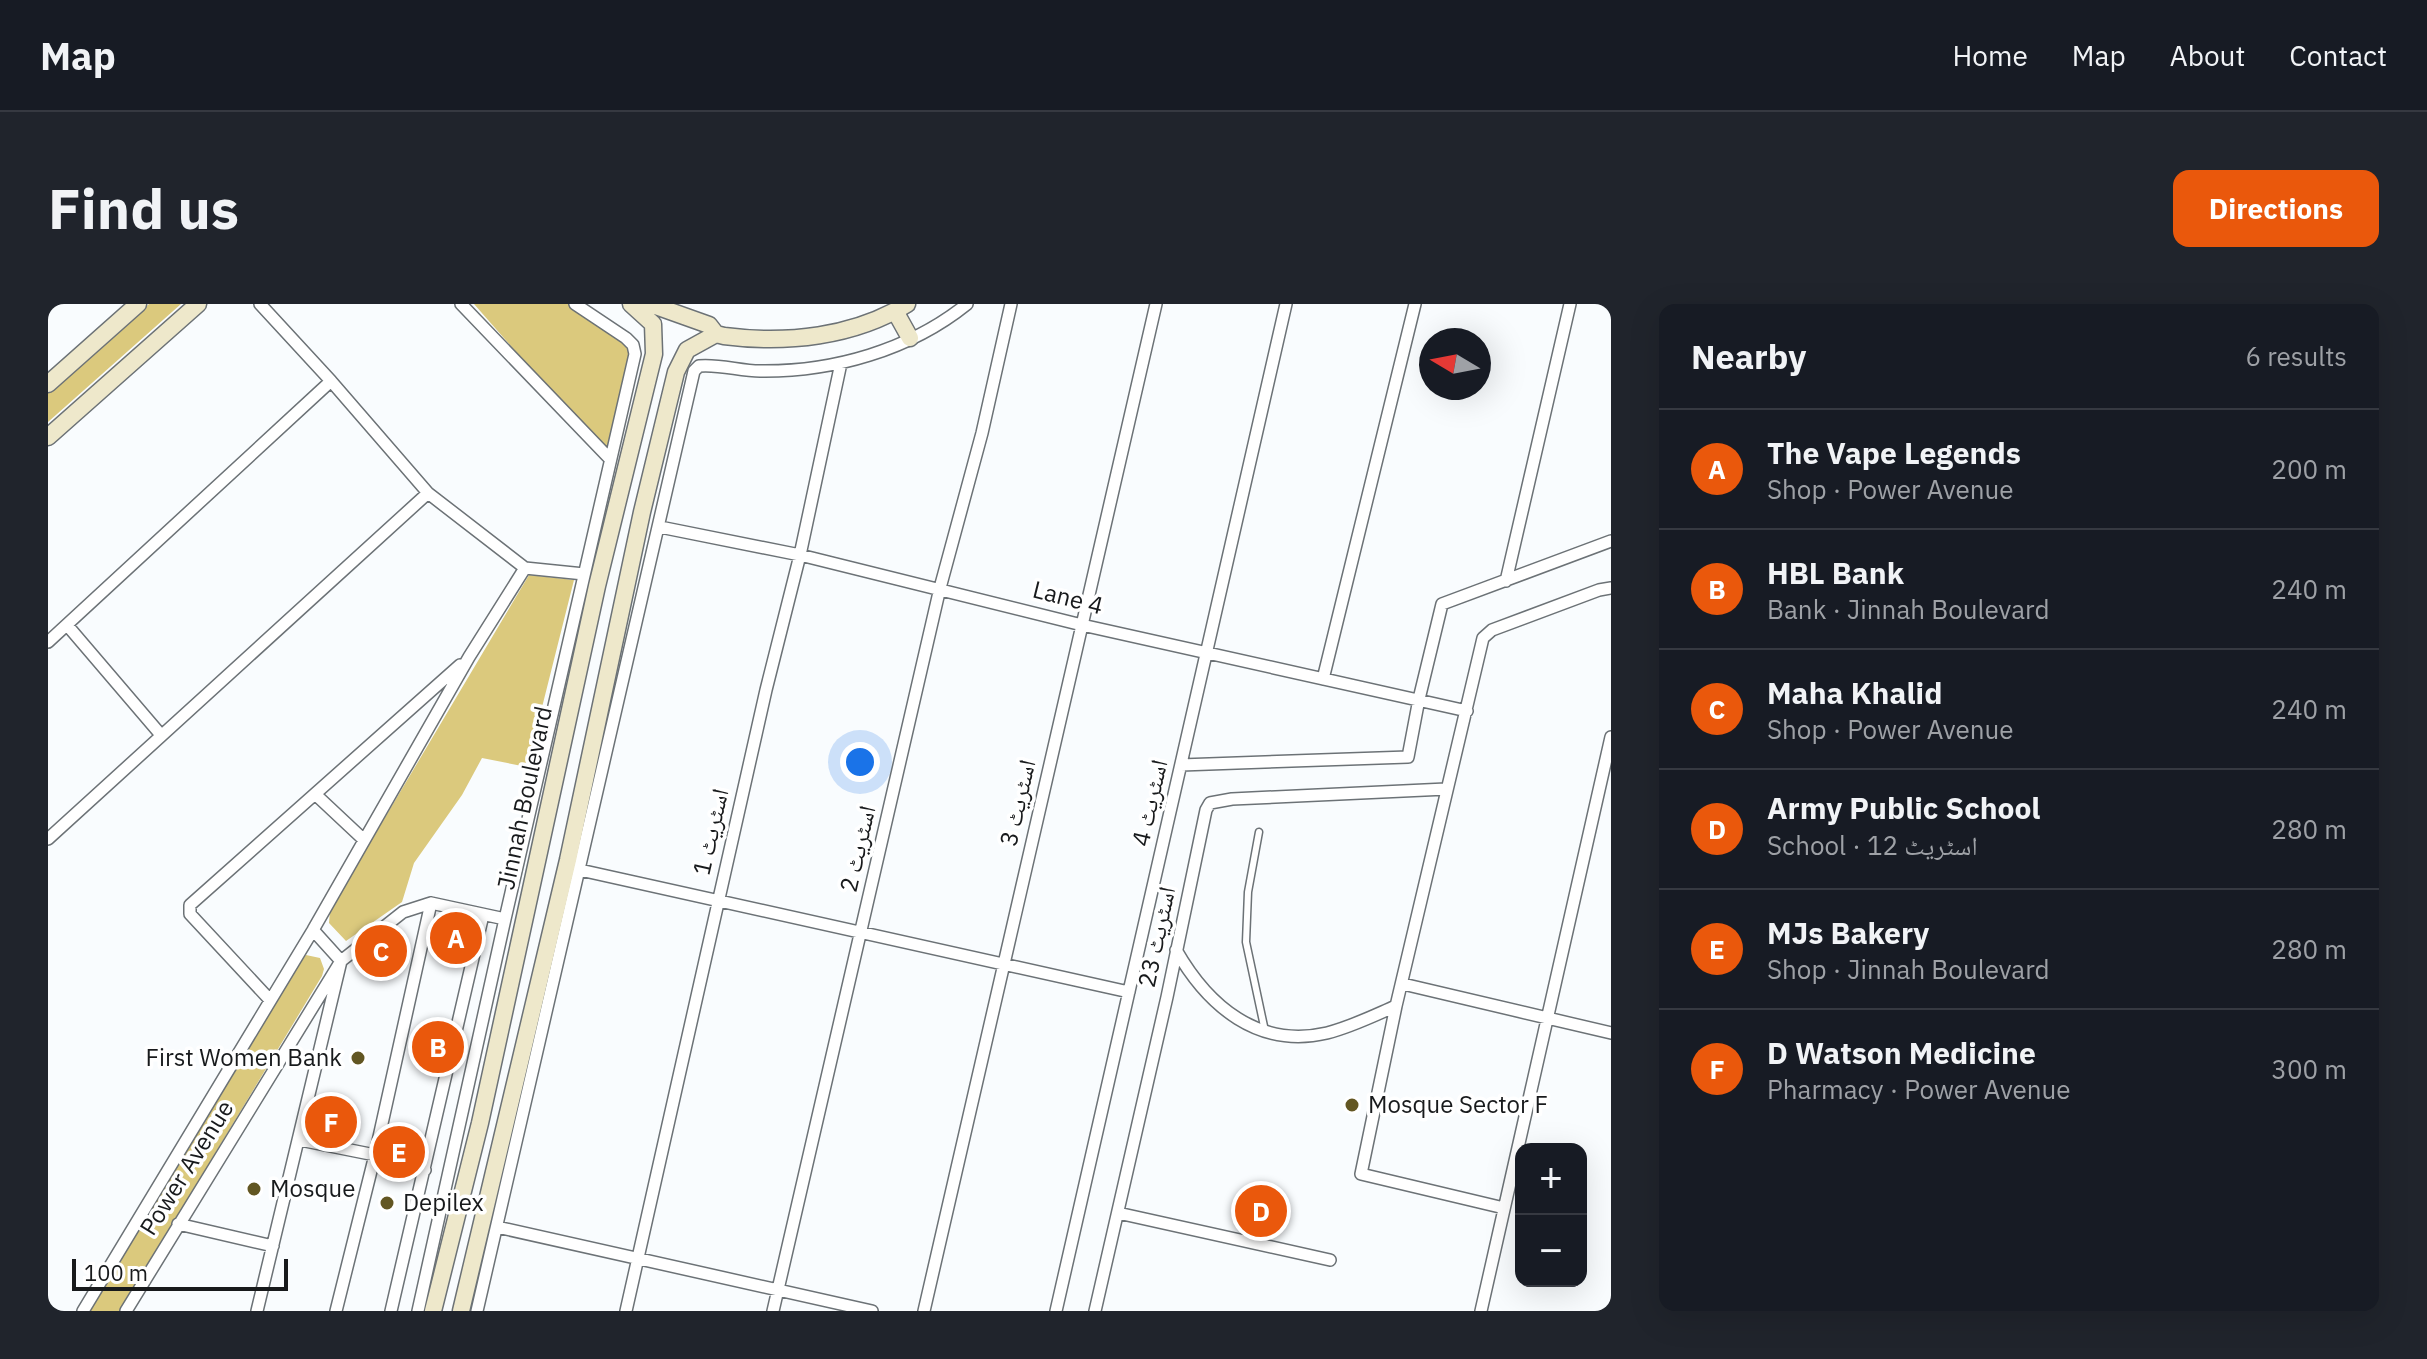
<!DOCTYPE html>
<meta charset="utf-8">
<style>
:root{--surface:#171b24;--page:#20242c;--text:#f1f3f6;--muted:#9ea1a6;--line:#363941;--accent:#ea580c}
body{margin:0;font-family:"IBM Plex Sans","Noto Naskh Arabic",sans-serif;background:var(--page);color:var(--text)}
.controls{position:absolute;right:24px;bottom:24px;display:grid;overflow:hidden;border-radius:16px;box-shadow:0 8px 32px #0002}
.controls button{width:72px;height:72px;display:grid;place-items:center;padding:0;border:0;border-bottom:2px solid var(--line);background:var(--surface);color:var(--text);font:40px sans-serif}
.compass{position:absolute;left:1371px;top:24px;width:72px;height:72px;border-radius:50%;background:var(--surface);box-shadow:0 8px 32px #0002;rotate:280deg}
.scale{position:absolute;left:24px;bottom:20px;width:216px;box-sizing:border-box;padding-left:8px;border:4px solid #181a1c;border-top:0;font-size:22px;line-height:28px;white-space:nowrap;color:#181a1c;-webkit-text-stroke:6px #fff;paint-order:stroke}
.you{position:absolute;left:812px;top:458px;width:28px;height:28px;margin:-20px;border:6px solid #fff;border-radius:50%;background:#1a73e8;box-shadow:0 0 0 12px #1a73e833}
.badge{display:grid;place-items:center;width:52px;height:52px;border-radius:50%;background:var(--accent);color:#fff;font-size:26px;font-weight:700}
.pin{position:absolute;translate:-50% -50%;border:4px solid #fff;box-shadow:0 2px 8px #0006}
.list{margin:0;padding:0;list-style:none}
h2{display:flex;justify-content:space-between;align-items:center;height:104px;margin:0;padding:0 32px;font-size:34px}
h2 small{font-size:26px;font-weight:400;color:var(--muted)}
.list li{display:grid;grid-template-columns:52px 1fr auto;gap:24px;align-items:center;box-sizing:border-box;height:120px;padding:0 32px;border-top:2px solid var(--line)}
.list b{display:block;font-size:30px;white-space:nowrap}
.list p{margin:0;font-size:26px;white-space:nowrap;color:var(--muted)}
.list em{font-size:26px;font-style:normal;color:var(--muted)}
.map{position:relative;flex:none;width:1563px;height:1007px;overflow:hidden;border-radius:16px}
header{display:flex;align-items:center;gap:48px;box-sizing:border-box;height:112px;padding:0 40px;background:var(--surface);border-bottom:2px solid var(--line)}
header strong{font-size:38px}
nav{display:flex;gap:44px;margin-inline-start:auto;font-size:28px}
.intro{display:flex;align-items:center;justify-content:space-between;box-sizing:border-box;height:192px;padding:0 48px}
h1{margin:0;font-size:56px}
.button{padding:20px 36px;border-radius:16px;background:var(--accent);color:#fff;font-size:28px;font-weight:700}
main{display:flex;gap:48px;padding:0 48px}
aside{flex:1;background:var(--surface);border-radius:16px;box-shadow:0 8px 32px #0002}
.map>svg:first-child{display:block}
</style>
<header>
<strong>Map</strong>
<nav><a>Home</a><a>Map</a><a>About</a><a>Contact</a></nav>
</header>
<div class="intro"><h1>Find us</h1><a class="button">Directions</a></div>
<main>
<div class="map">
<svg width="1563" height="1007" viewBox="0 0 1563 1007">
<rect width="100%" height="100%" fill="#f9fcfe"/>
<path fill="#dbc97d" d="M101,0H133L0,118V87Z
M426,0H536L585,41L561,154Z
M481,271L526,276L479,463L434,454L414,491L366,559L354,598L298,637L281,619L282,606Z
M258,651L272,654L276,665L274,672L72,1007H40L241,673Z"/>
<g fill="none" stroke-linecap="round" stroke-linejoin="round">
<defs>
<path id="lane" d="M1211,528L1200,588L1198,638L1217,727"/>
<path id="street" d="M212,0L283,77L380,189L477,264L536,270
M413,0L561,154
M612,223L752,251L1034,321L1419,407
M1458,277L1522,0
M19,321L113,431
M0,338L283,77
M1275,375L1367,0
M1133,461L1360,453L1371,395L1394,300L1563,237
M267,490L315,535
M0,535L380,189
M532,566L1081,688
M1128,646C1160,702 1210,745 1279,729C1303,723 1325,712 1348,702
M1355,680L1563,729
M222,696L142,610V601L412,361
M252,836L327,851L377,866
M1456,904L1313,870L1348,702L1435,334L1444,326L1551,286L1563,284
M1070,909L1282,956
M130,920L225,942
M449,923L824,1007
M35,1007L265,626L421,353L477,264
M78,1007L293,657L355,608L383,599L457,615
M209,1007L293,657L265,626
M288,1007L327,851L383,599
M343,1007L435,611
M370,1007L457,615L587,50L585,41L578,34L527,0
M429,1007L646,67L651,62C672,60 692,67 712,67C785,68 862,46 919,0
M578,1007L718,386L752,251L793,59
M725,1007L892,284L934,129L963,0
M876,1007L1108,0
M1008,1007L1238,0
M1047,1007L1119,693L1158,506L1162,499L1184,495L1398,485
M1433,1007L1563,433"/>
<path id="secondary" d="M602,0L661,21L668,30L676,32C738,40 806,33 859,0
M847,7L862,34
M0,80L90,0
M0,133L150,0
M385,1007L432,819L549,282L606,50L605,20L583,0
M413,1007L520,556L594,208L628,68L639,46L668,30"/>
</defs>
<use href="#lane" stroke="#6c7276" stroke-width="9"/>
<use href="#street" stroke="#6c7276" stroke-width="14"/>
<use href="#secondary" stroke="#6c7276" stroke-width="19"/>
<use href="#lane" stroke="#fff" stroke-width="6"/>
<use href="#street" stroke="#fff" stroke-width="11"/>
<use href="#secondary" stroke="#eee8cb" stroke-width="16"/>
</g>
<g fill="#625622" stroke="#fff" stroke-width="3">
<circle cx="310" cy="754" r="8"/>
<circle cx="1304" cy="801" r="8"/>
<circle cx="206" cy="885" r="8"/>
<circle cx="339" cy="899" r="8"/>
</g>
<g text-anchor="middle" stroke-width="7" stroke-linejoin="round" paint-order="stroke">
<g font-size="24" fill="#181a1c" stroke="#fff">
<text transform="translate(1020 294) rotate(14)" y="8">Lane 4</text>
<text transform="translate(477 494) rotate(-78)" y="8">Jinnah Boulevard</text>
<text transform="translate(970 499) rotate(-77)" y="8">اسٹریٹ 3</text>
<text transform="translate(1102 499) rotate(-77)" y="8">اسٹریٹ 4</text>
<text transform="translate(663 528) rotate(-77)" y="8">اسٹریٹ 1</text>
<text transform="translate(810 545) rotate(-77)" y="8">اسٹریٹ 2</text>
<text transform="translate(1109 633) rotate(-78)" y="8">اسٹریٹ 23</text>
<text transform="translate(139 864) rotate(-58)" y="8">Power Avenue</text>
</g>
<g font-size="24" fill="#181a1c" stroke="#fff" text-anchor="start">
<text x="294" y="762" text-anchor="end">First Women Bank</text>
<text x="1320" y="809">Mosque Sector F</text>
<text x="222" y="893">Mosque</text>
<text x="355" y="907">Depilex</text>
</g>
</g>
</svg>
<div class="controls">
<button>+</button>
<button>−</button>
</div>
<svg class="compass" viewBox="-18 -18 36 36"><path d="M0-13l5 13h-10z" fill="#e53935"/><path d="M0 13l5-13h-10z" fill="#9ea1a6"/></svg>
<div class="scale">100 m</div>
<div class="you"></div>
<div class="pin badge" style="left:408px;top:634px">A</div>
<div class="pin badge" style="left:390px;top:743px">B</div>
<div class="pin badge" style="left:333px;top:647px">C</div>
<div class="pin badge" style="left:1213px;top:907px">D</div>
<div class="pin badge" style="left:351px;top:848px">E</div>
<div class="pin badge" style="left:283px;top:818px">F</div>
</div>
<aside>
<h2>Nearby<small>6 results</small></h2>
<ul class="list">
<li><span class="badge">A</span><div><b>The Vape Legends</b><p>Shop · Power Avenue</p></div><em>200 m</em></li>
<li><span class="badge">B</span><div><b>HBL Bank</b><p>Bank · Jinnah Boulevard</p></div><em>240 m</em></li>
<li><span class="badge">C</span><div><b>Maha Khalid</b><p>Shop · Power Avenue</p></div><em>240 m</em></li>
<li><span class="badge">D</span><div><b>Army Public School</b><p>School · اسٹریٹ 12</p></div><em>280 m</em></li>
<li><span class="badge">E</span><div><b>MJs Bakery</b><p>Shop · Jinnah Boulevard</p></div><em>280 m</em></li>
<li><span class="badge">F</span><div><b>D Watson Medicine</b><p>Pharmacy · Power Avenue</p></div><em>300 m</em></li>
</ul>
</aside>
</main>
